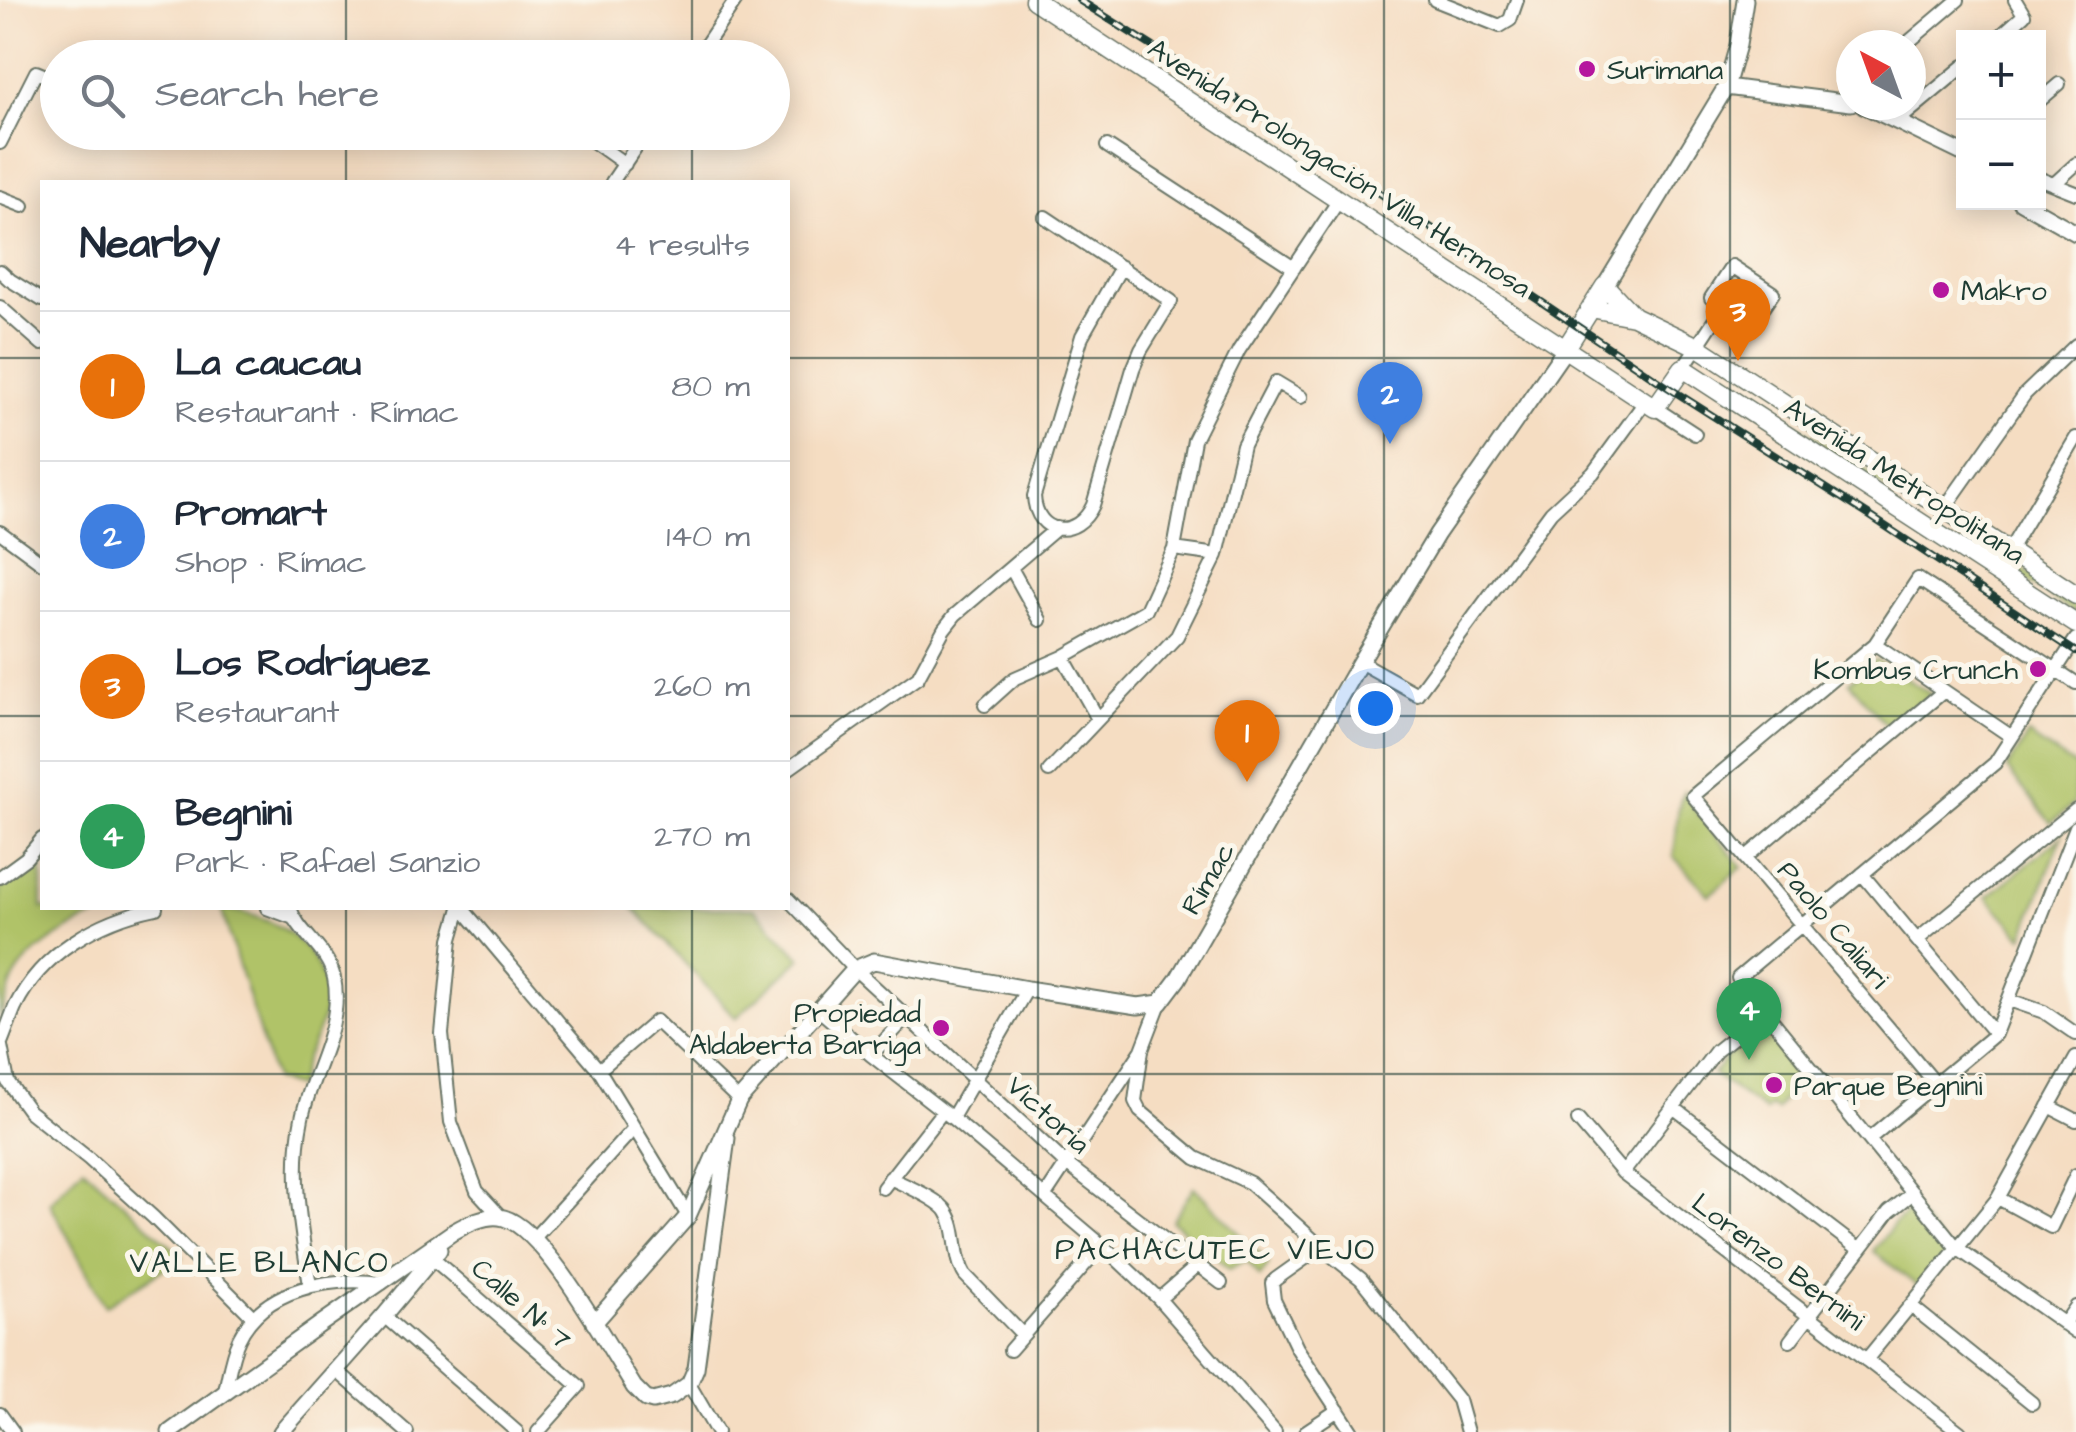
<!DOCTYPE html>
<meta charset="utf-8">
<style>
:root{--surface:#fff;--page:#f2f2f3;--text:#1f2937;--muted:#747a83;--line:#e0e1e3;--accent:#d93025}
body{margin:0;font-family:"Architects Daughter",sans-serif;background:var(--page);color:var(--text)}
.controls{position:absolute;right:30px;top:30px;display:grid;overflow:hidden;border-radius:0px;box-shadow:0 5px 25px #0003}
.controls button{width:90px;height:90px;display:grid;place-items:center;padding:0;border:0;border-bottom:2px solid var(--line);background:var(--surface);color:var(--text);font:50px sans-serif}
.compass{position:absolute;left:1836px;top:30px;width:90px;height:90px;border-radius:50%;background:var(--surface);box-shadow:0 5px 25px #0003;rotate:319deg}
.you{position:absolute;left:1375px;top:708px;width:35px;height:35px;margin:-25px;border:8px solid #fff;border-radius:50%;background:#1a73e8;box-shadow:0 0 0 15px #1a73e833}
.badge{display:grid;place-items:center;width:65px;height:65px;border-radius:50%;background:var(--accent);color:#fff;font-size:32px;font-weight:700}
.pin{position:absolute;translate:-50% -82px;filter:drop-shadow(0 2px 5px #0008)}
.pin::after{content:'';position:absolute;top:52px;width:35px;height:30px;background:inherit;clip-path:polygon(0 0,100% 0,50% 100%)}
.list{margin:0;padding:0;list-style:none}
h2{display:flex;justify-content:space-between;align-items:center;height:130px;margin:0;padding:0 40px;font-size:42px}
h2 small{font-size:32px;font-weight:400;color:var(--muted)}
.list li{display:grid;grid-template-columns:65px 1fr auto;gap:30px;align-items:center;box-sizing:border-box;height:150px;padding:0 40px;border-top:2px solid var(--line)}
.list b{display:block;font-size:38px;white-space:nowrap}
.list p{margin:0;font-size:32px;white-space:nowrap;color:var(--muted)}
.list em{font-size:32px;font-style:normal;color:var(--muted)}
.icon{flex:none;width:55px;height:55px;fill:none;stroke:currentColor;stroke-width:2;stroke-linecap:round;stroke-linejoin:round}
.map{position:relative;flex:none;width:2076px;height:1432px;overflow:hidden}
.search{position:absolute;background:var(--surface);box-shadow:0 5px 25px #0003;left:40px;top:40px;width:750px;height:110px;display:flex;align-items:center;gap:25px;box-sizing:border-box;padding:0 35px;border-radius:55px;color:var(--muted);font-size:38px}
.panel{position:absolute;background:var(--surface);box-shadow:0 5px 25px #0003;left:40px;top:180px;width:750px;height:730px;border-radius:0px}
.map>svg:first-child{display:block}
</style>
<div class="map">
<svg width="2076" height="1432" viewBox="0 0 2076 1432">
<rect width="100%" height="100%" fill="#fbf7ec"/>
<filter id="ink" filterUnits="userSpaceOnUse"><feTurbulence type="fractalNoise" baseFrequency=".01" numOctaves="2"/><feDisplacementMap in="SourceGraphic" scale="20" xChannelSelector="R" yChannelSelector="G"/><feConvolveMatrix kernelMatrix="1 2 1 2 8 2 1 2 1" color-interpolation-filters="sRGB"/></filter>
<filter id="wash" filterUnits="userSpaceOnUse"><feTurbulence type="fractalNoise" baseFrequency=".0048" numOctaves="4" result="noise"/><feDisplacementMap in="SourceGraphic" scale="40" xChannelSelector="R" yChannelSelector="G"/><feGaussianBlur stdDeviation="2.25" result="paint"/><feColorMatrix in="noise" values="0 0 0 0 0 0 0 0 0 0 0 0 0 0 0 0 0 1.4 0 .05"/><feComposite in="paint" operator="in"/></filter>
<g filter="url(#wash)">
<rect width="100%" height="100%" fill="#f5ddc2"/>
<path fill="#b0c367" stroke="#68804e" stroke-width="2.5" d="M1737,275L1765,294L1751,316L1722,296Z
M1704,365L1989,549L1986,554L1701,370Z
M2012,562L2076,604V614L2009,570Z
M1876,660L1931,694L1890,729L1849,682Z
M2028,735L2076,767L2074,804L2051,823L2007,769Z
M1684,791L1696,811L1742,867L1709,895L1673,856C1678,835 1675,811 1684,791Z
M2062,836L2023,937L1987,897Z
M42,846V908L114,909C80,921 30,946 13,980C8,992 4,1005 0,1017V886L15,876Z
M221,908C233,911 247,913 259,918C296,930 329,965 325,1005C323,1024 314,1041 306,1057C302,1067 300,1077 297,1087L274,1080Z
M634,908H754L801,958L736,1018Z
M1764,1024L1804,1070L1776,1110L1770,1106L1765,1111L1713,1074L1726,1058Z
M83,1167L183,1257L105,1306L50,1203Z
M1194,1187L1269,1264L1260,1277L1247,1260L1229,1269L1172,1221Z
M1912,1209L1949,1252L1920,1288L1873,1251L1896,1222Z"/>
</g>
<g filter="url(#ink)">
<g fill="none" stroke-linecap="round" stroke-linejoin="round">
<defs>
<path id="minor" d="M1435,0L1500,26L1510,20L1517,0
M1998,38L2024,15L2015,0
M1905,45L1958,0
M697,58L736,0
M2038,102L2059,84
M1898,121L1964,66
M580,132L625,164
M0,143L36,72L58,81
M1107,146L1294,268
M2038,178L2076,193
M612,182L646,132
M2054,184L2076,164
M0,197L23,206
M1045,217L1171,301L1141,350L1133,369L1093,505C1077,540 1036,536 1034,496L1082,336L1121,267
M0,271L10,280L42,300
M0,307L42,344
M1683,368L1723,307L1751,325L1773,293L1732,266L1711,298L1723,307
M1655,408L1695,434
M1944,509L2025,394L2076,345
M0,532L42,563
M1174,549L1217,555
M1011,568L1040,620
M1993,570L2009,551L2076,438
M2076,639L1995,763L1738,978L1957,1248L2076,1332
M1875,644L2012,737
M1063,657L1098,719
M1360,662L1417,694L1551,512L1593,473L1645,402
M985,705L1015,678L1063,657L1146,610L1174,549L1194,440L1239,350L1339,200
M788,769L918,677L944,629L955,615L1057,528
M1049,771L1177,636L1217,555L1243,445L1276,382L1301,397
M1745,858L1944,691
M1862,874L1995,1034
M0,877L26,858L42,839
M788,899L855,969L1065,1163L1221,1283
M267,908L294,918
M290,908C299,934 328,949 334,978C344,1027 311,1072 302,1118C290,1175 301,1229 310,1285
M460,908L451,939L442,1034L451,1122L477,1191L501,1217
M462,908L599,1070L688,1216
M1917,940L2076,810
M2009,1000L2044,1012L2076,1034
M818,1009L871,1055L952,1118L1102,1245L1159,1299L1275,1432
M0,1041L8,1082L29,1111L89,1159L154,1218L253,1317
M1,1043C6,1031 10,1019 15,1007C42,952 98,920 156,908
M1142,1050L1135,1101L1140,1111L1196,1158L1250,1183L1321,1247L1361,1279L1458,1400L1467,1432
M871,1055L907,1017
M599,1070L656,1021L739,1100
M1936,1084L1693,796L1875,644L1918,579L2076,683
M2049,1106L2076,1120
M1673,1107L1860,1250
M952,1118L1027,989
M1578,1120L1623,1173L1960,1432
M1869,1139L1995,1034L2076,827
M1623,1173L1716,1051L1765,1012
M890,1178C904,1185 940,1199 947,1212C959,1230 953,1256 965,1275L1023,1335
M883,1188L943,1111
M1045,1196L1142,1050L1160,1003
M1998,1198L2051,1227L2076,1175
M534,1238L634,1128
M1321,1247L1276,1279L1272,1283L1274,1300L1297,1348L1352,1432
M432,1258L579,1386L538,1432
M1159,1299L1198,1265
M1911,1306L2032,1403
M384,1316L517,1432
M2064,1324L2076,1307
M1790,1341L1889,1212L1913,1193
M1010,1350L1102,1245
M1866,1360L1998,1198L2076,1058
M336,1370L407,1432
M689,1384L717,1432
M225,1391C229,1373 231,1355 239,1339C264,1287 331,1277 382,1283
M0,1414L13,1432
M1305,1432L1338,1410"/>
<path id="tertiary" d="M1726,87L1851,103
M1863,105L1964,154
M2021,202L2076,233
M1605,286L1726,87L1738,45L1745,0
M594,1323L688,1216L739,1100L855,969L874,961L1027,989L1138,1006L1160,1003L1178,979L1360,662L1437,534L1566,348
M170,1432L322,1323L453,1232C467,1224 487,1213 504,1218C546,1230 609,1348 634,1387L646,1399L653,1401L672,1396L689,1384L696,1368L727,1138
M281,1432L384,1316L439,1250"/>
<path id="secondary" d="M1034,0L1655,408L1683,368L2076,624
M1591,308L1633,316L1698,347L2076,595
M1566,348L1605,286L1633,316"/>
</defs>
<use href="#minor" stroke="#6a7566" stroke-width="16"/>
<use href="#tertiary" stroke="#6a7566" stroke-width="19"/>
<use href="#secondary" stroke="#6a7566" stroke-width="21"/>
<use href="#minor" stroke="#fff" stroke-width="12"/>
<use href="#tertiary" stroke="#fff" stroke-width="15"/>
<use href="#secondary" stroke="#fff" stroke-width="18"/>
<defs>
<path id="rail" d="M1079,0L1304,142L1669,388L1870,516L2076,652"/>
</defs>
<use href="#rail" stroke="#1f3d34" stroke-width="8"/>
<use href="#rail" stroke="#fbf7ec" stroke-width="4" stroke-dasharray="11" stroke-linecap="butt"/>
</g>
</g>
<path fill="none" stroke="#1f3d34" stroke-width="2.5" stroke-opacity="0.55" d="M346,0V58M692,0V58M1038,0V1432M1384,0V1432M1730,0V1432M346,132V182M692,132V182M0,358H42M788,358H2076M0,716H42M788,716H2076M346,908V1432M692,908V1432M0,1074H2076"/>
<g fill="#b5179e" stroke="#fbf7ec" stroke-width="4">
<circle cx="1587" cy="69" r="10"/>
<circle cx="1941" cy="290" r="10"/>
<circle cx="2038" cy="669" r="10"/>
<circle cx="941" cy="1028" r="10"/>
<circle cx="1774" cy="1085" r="10"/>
</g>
<g text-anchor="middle" stroke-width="10" stroke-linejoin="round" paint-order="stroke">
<g font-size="28" fill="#1f3d34" stroke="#fbf7ec" text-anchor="start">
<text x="1607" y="79">Surimana</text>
<text x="1961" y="300">Makro</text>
<text x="2018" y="679" text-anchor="end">Kombus Crunch</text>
<text x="921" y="1022" text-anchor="end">Propiedad<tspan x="921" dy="32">Aldaberta Barriga</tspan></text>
<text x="1794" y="1095">Parque Begnini</text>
</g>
<g font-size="28" fill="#1f3d34" stroke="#fbf7ec">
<text transform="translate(1340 167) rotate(33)" y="10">Avenida Prolongación Villa Hermosa</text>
<text transform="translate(1905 480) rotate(33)" y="10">Avenida Metropolitana</text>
<text transform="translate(1207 878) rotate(-60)" y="10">Rímac</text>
<text transform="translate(1834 924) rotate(50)" y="10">Paolo Caliari</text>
<text transform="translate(1049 1114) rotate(42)" y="10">Victoria</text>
<text transform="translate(1779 1261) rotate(37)" y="10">Lorenzo Bernini</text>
<text transform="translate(522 1303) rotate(41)" y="10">Calle N° 7</text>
</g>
<g font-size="30" letter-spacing="2.5" fill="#1f3d34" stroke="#fbf7ec">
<text x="1216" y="1259">PACHACUTEC VIEJO</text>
<text x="260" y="1272">VALLE BLANCO</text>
</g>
</g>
</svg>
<div class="controls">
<button>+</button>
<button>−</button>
</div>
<svg class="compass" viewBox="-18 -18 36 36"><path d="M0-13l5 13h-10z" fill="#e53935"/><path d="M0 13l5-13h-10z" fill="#747a83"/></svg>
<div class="you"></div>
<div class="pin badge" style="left:1247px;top:782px;background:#e8710a">1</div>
<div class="pin badge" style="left:1390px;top:444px;background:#3f7fe0">2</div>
<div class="pin badge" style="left:1738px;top:361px;background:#e8710a">3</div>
<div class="pin badge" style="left:1749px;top:1060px;background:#2e9e5b">4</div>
<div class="search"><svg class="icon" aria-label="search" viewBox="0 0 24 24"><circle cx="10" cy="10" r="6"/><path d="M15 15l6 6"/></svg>Search here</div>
<section class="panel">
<h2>Nearby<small>4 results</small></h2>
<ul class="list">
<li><span class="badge" style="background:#e8710a">1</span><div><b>La caucau</b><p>Restaurant · Rímac</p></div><em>80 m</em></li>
<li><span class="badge" style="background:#3f7fe0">2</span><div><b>Promart</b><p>Shop · Rímac</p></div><em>140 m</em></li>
<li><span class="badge" style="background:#e8710a">3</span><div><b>Los Rodríguez</b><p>Restaurant</p></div><em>260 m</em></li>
<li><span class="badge" style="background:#2e9e5b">4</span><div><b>Begnini</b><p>Park · Rafael Sanzio</p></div><em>270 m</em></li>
</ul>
</section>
</div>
